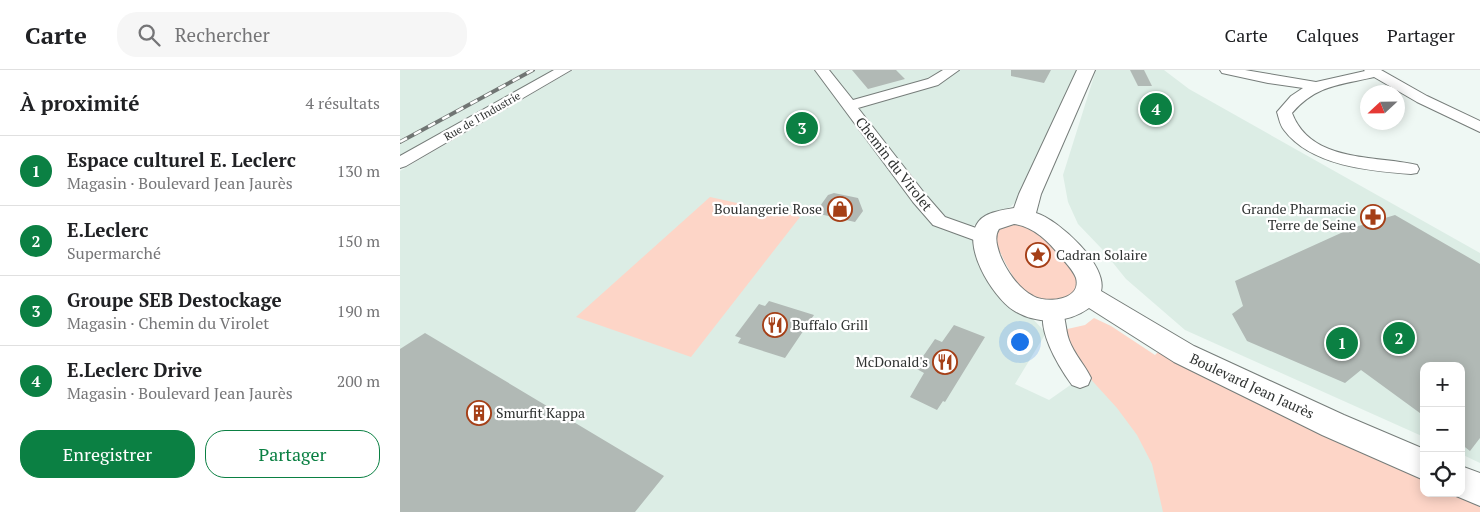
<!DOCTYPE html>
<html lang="fr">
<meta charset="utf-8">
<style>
:root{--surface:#fff;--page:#f6f6f6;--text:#202124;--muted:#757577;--line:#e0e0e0;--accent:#0b8043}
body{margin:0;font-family:"PT Serif",serif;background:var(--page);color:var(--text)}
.controls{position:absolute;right:15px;bottom:15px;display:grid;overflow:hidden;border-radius:10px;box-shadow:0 2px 12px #0003}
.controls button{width:45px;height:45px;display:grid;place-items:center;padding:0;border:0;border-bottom:1px solid var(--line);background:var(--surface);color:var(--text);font:25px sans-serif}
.compass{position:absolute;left:960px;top:15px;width:45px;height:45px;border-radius:50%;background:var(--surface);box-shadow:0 2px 12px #0003;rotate:248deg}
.you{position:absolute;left:619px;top:271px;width:18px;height:18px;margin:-12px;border:4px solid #fff;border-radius:50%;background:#1a73e8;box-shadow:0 0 0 8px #1a73e833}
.badge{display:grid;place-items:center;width:32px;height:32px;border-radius:50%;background:var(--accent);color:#fff;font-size:16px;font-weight:700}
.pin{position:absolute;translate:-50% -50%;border:2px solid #fff;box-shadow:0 1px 5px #0006}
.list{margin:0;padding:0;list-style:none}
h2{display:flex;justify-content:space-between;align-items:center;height:65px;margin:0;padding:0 20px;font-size:21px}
h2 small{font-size:16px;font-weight:400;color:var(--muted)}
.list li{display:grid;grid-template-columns:32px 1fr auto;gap:15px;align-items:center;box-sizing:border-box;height:70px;padding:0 20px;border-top:1px solid var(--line)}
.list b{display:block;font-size:19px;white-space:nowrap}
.list p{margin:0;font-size:16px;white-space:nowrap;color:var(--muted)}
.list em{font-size:16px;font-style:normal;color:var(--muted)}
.actions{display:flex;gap:10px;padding:15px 20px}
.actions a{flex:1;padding:11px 0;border:1px solid var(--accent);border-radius:20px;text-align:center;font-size:18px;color:var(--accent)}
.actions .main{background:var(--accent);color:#fff}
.icon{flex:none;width:28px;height:28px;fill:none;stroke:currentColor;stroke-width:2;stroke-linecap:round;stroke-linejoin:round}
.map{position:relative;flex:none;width:1080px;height:442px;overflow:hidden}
header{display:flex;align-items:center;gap:30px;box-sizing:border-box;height:70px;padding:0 25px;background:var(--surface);border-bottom:1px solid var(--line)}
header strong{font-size:24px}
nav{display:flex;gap:28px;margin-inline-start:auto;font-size:18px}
.search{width:350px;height:45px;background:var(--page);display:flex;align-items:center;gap:12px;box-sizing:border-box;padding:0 18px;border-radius:20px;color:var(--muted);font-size:19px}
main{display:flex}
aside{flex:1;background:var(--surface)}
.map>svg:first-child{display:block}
</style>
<header>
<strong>Carte</strong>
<div class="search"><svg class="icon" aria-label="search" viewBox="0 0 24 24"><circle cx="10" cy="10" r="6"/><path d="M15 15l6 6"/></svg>Rechercher</div>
<nav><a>Carte</a><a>Calques</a><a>Partager</a></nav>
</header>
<main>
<aside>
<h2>À proximité<small>4 résultats</small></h2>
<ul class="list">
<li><span class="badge">1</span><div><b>Espace culturel E. Leclerc</b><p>Magasin · Boulevard Jean Jaurès</p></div><em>130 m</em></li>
<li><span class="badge">2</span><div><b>E.Leclerc</b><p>Supermarché</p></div><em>150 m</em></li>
<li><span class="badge">3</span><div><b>Groupe SEB Destockage</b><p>Magasin · Chemin du Virolet</p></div><em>190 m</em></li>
<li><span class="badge">4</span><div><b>E.Leclerc Drive</b><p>Magasin · Boulevard Jean Jaurès</p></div><em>200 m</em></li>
</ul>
<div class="actions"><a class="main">Enregistrer</a><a>Partager</a></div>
</aside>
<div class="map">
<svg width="1080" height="442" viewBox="0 0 1080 442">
<rect width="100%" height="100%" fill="#eff8f4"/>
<path fill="#dcede5" d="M0,0H155L0,86Z
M173,0H680L619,129L610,137L582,149L573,156L575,172L632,248L646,263L615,314L649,330L706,290L1068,442H0V101Z
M696,0H764L789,19L1080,183V393L1061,384V296H1024V367L785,260L726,209L701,178L678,154L668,132L663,105Z"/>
<path fill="#fdd5c7" d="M310,127L400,147L291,287L176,247Z
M612,152C618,154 625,154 631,157C643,162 681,202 678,215C676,223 669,227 662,229C622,241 606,194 593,166L597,159Z
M694,248L711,256L755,285L758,282L1024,409V423H1052L1080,437V442H763L752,394L737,365L717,338L686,304L663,260L685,255Z"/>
<path fill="#b1b9b5" d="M452,0H496L505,9L468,19Z
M611,0H651L644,13L611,6Z
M730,0H744L752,16H738Z
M434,123L458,128L463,141L455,152L415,143L428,125Z
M995,145L1080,194V368L1070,381L1061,374V296H1024V346L961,300L945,313L847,271L832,244L843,236L835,211L952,158Z
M369,231L414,245L385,288L338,273L341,268L335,266L359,234L365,236Z
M554,255L585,267L545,332L543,331L537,340L510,327L524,303L515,298L535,269L542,272Z
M25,263L264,406L235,442H0V279Z"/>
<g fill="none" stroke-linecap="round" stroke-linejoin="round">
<defs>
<path id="minor" d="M154,0H171L6,96L0,98V86Z
M415,0H429L453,30L528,9L543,0H559L538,15L458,38L525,124L545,147L576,158L589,161L592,165L589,169L574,170L533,155L513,132Z
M820,0H845L916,12L965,1L964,0H981L1027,26L1080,51V62L1017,32L974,7C940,15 916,15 892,43C911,93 974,85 1017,95L1019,99L1017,103L1011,104C970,101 911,96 884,60C880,55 879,48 877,42L891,26L903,18L868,13L822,3Z
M653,233L660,235C666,246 665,259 669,270C674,284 685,295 691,308L688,315L680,318L672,315C659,297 634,257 646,235Z"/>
<path id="major" d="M677,0H695L641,124L636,143C659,150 708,195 701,221L794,276L944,345L1024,379V410L922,365L774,292L689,238C667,254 636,255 613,240C592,226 560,174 579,151C586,142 603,140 614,138L619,124ZM614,154C634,157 648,171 660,186C665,192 673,200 676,208C682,230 647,234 633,226C618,218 606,200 600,185C597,176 594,167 599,159Z
M1061,396L1080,403V436L1049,423H1061Z"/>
</defs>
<use href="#minor" stroke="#767d7a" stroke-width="2"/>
<use href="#major" stroke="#767d7a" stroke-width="2"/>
<use href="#minor" fill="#fff" fill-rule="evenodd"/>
<use href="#major" fill="#fff" fill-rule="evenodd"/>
<defs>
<path id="rail" d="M0,72L133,0"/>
</defs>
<use href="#rail" stroke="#707573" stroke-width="4"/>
<use href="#rail" stroke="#fff" stroke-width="2.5" stroke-dasharray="8" stroke-linecap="butt"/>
</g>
<defs>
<symbol id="shop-ring" viewBox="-11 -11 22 22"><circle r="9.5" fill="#fff" stroke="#a53f17" stroke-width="1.5"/><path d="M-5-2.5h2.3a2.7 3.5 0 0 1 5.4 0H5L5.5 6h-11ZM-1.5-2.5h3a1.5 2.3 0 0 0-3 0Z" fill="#a53f17"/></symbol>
<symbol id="pharmacy-ring" viewBox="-11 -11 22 22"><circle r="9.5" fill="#fff" stroke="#a53f17" stroke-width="1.5"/><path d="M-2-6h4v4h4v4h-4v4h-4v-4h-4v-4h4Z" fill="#a53f17"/></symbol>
<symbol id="sight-ring" viewBox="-11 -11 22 22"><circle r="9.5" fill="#fff" stroke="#a53f17" stroke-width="1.5"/><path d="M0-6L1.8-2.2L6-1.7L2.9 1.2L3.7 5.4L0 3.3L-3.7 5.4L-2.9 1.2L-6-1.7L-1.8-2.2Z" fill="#a53f17"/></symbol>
<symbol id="restaurant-ring" viewBox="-11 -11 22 22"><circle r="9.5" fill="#fff" stroke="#a53f17" stroke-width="1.5"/><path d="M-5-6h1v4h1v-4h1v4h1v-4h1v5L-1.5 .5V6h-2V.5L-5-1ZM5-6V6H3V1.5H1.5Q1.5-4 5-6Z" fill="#a53f17"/></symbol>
<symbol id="building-ring" viewBox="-11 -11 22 22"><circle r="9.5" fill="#fff" stroke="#a53f17" stroke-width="1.5"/><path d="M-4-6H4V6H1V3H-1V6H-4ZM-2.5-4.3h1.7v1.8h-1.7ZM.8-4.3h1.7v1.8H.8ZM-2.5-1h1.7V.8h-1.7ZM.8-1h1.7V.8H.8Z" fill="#a53f17"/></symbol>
</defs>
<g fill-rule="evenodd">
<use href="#shop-ring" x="426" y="125" width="28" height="28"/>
<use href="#pharmacy-ring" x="959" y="133" width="28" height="28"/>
<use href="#sight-ring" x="624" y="171" width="28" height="28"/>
<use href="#restaurant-ring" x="361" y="241" width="28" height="28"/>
<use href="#restaurant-ring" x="531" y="278" width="28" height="28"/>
<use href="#building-ring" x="65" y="329" width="28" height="28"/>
</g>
<g text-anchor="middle" stroke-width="4.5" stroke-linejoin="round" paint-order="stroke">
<g font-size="11" fill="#303332" stroke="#fff">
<text transform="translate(82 46) rotate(-30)" y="4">Rue de l'Industrie</text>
</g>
<g font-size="14" fill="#303332" stroke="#fff">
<text transform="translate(494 94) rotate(52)" y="5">Chemin du Virolet</text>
<text transform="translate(852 316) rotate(25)" y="5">Boulevard Jean Jaurès</text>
</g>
<g font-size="14" fill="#303332" stroke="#fff" text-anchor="end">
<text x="422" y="144">Boulangerie Rose</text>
<text x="956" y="144">Grande Pharmacie<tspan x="956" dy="16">Terre de Seine</tspan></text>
<text x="656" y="190" text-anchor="start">Cadran Solaire</text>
<text x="392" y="260" text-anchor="start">Buffalo Grill</text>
<text x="528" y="297">McDonald's</text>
<text x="96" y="348" text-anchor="start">Smurfit Kappa</text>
</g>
</g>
</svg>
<div class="controls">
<button>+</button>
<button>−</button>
<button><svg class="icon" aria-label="locate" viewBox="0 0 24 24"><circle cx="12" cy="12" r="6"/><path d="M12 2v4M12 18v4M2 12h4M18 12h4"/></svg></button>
</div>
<svg class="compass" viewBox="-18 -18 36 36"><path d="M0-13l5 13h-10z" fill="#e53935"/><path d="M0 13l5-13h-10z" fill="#757577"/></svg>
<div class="you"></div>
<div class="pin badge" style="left:942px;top:273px">1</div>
<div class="pin badge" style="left:999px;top:268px">2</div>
<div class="pin badge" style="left:402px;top:58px">3</div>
<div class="pin badge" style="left:756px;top:39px">4</div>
</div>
</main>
